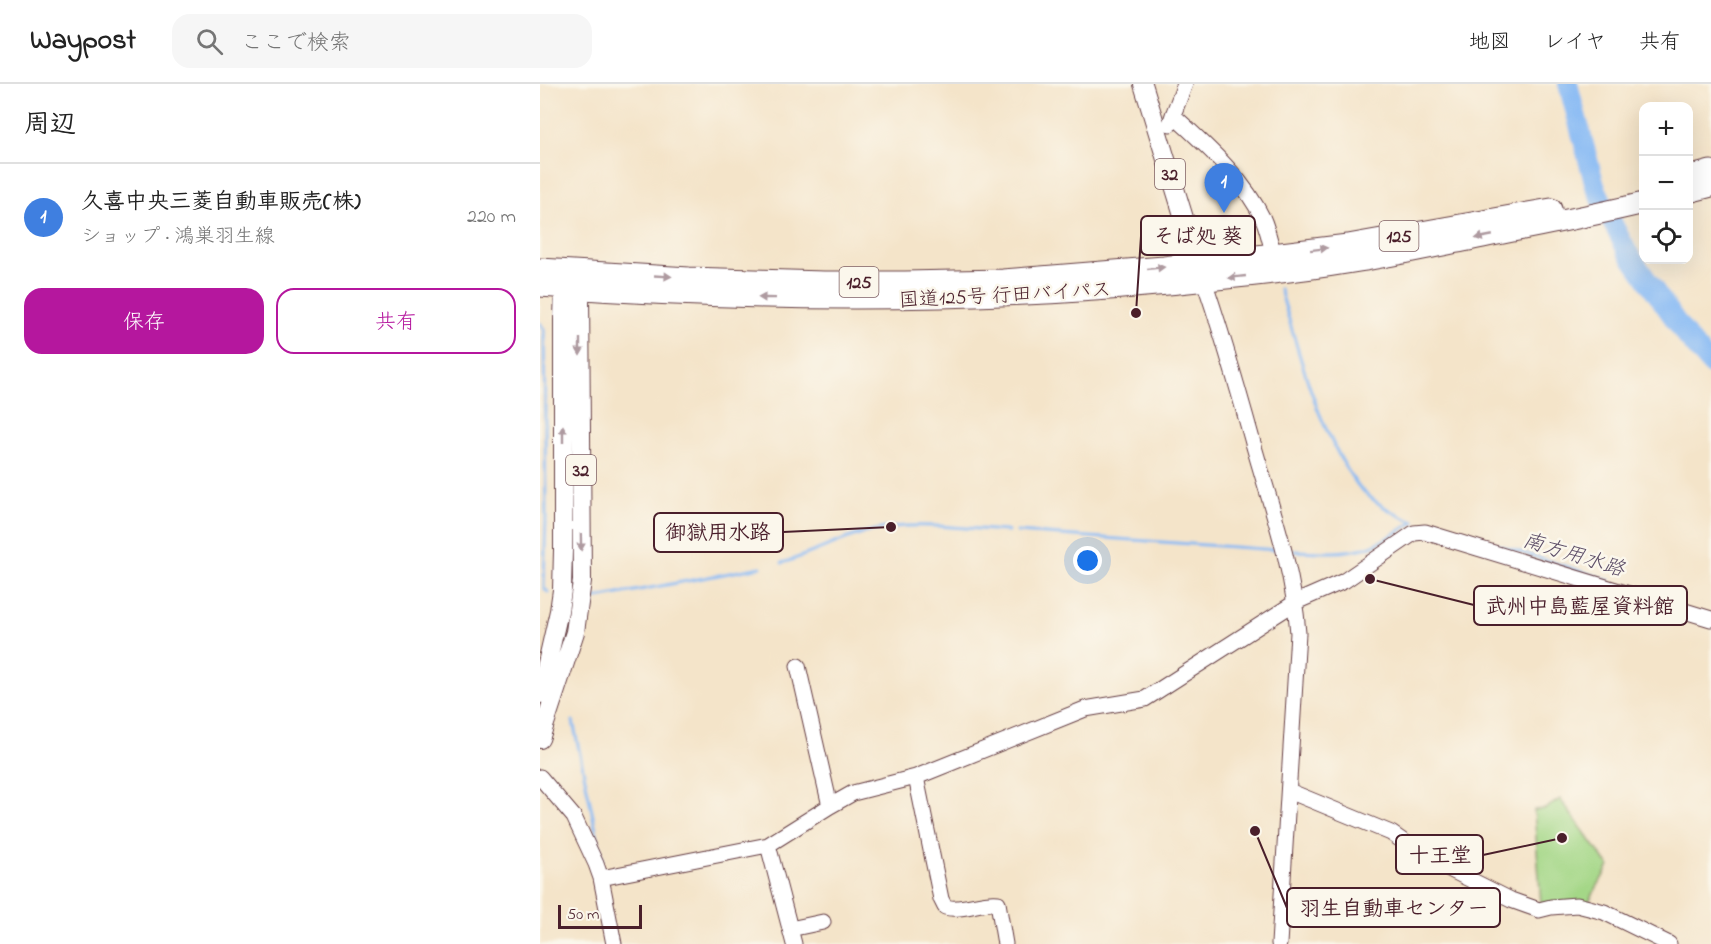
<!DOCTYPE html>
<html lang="ja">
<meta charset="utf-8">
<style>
:root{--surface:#fff;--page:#f6f6f6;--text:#222;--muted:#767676;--line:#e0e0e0;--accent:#b5179e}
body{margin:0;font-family:"Indie Flower","Klee One",sans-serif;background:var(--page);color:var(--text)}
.controls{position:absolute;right:18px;top:18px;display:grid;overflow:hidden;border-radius:12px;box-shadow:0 6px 24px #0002}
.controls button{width:54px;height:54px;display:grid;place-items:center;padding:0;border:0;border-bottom:2px solid var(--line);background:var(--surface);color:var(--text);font:30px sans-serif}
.scale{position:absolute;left:18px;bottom:15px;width:84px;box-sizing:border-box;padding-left:6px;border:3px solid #4a1f2b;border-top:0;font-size:16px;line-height:21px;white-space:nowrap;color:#4a1f2b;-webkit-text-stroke:4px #fbf7ec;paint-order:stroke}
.you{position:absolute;left:548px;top:477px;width:21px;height:21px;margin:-15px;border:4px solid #fff;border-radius:50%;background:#1a73e8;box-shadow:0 0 0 9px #1a73e833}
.badge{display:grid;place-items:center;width:39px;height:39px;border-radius:50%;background:var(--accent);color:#fff;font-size:20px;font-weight:700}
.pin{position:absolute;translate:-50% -50px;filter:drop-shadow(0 2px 3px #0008)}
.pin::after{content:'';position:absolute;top:32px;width:21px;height:18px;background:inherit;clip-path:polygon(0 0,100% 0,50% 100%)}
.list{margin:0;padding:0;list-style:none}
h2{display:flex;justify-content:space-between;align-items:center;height:78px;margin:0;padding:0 24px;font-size:26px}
h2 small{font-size:20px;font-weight:400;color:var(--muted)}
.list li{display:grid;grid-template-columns:39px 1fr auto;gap:18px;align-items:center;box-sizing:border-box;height:108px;padding:0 24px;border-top:2px solid var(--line)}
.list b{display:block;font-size:22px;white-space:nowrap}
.list p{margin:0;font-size:20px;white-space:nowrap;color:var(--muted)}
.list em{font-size:20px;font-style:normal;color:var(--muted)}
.actions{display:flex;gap:12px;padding:18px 24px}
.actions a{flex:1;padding:14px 0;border:2px solid var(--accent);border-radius:18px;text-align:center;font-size:21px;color:var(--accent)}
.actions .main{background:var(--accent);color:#fff}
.icon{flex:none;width:33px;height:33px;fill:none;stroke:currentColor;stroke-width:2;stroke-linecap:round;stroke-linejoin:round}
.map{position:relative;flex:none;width:1171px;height:860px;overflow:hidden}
header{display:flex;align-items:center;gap:36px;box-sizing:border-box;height:84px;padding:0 30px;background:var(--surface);border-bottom:2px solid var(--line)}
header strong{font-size:28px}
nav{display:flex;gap:33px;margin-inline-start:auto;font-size:21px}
.search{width:420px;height:54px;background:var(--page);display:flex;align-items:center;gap:15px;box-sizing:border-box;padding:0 21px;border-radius:18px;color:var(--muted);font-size:22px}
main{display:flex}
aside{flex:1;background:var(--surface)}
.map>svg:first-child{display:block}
</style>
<header>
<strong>Waypost</strong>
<div class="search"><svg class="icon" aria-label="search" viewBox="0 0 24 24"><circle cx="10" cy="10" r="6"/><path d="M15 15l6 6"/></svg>ここで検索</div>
<nav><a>地図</a><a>レイヤ</a><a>共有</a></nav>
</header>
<main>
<aside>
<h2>周辺<small></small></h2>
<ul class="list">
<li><span class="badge" style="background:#3f7fe0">1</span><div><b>久喜中央三菱自動車販売(株)</b><p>ショップ · 鴻巣羽生線</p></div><em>220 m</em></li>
</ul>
<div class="actions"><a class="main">保存</a><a>共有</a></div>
</aside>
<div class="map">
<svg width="1171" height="860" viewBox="0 0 1171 860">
<rect width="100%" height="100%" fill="#fbf7ec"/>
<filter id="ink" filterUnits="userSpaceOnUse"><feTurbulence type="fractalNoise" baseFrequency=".0167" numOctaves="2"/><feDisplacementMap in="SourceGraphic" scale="12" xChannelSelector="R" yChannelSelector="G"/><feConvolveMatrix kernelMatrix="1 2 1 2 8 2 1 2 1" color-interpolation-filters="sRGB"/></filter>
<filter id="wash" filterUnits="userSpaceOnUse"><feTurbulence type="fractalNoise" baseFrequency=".008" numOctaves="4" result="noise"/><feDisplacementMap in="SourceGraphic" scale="24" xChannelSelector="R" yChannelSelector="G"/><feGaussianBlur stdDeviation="1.35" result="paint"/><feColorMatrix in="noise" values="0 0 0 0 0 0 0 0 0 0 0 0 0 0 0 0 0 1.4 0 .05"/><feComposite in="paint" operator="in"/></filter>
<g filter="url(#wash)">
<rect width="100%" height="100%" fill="#f4e4c9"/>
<path fill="#a4d787" stroke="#777b59" stroke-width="1.5" d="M1020,715L1069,782L1048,819L1001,820L994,726L1005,725Z"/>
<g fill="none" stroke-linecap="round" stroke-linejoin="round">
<path stroke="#86b9f4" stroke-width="3" d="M740,205C757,261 771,321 800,373C806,384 812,395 820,404C834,419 855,430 874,438
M0,239L4,246L6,431L4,500V504L8,508
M888,440L895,441L1069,496
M477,448L738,466
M754,467C777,468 801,470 824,464C841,460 858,447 874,438
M242,479C279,468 314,447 353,443C391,439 430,445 468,447
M52,515L221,483
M33,637L62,776"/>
<path stroke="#86b9f4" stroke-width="20" d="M1028,0L1055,102L1071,136L1087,167L1147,253L1171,281"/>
</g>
</g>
<g filter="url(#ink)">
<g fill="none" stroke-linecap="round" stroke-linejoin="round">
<defs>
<path id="minor" d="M633,31L645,0
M630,40L633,31C667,63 702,92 723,135C728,146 730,159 734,171
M661,188C681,245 697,301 713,359C731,423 753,482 758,549L739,860
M258,582L290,722
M0,693L34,733L56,780L61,794L74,860
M749,707L851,749L887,774L971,816L999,826L1011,823L1037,821L1049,824L1064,828L1129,860
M228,761L254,860
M61,794L228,761L290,722L313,709L376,693
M250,845L283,838
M465,860L458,819C440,817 421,828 405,823L401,815L376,693L545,625L605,615L756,518L804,497L874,449L885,448L1171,535"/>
<path id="major" d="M603,0L658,180
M0,610L19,527L22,506L23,466V236L24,204L31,192
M0,655L35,548L42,497L40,205L35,192"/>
<path id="highway" d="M1148,93L1171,87
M1148,108L1171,102
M0,185L149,194L284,198H365L463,196L624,183L808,161L1011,125
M0,202C229,219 458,220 686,194C728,190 771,185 813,178C852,172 890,163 929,156C987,144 1046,133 1104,119"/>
</defs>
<use href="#minor" stroke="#643d43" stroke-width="17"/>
<use href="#major" stroke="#643d43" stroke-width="20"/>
<use href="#highway" stroke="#643d43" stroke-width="23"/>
<use href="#minor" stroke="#fff" stroke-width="15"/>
<use href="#major" stroke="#fff" stroke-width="18"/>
<use href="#highway" stroke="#fff" stroke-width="21"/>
</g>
<defs><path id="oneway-solid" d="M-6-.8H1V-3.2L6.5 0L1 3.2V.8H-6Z" transform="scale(1.5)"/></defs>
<g fill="#ae9aa0">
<use href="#oneway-solid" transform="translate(944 153) rotate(169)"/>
<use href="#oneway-solid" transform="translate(779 165) rotate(-7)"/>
<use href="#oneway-solid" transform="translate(616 184) rotate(-6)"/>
<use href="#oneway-solid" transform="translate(123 192) rotate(3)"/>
<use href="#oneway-solid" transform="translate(697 193) rotate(174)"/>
<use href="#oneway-solid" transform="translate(227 214) rotate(-179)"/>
<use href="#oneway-solid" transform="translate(40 263) rotate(90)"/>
<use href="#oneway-solid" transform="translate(23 350) rotate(-90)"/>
<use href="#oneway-solid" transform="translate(41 458) rotate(89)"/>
</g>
</g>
<g text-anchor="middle" stroke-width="5" stroke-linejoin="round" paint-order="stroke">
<g fill="#fbf7ec" stroke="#7f6065" stroke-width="1.5">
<rect x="615" y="75" width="30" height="30" rx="4.5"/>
<rect x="839.5" y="137" width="39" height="30" rx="4.5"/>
<rect x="299.5" y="183" width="39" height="30" rx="4.5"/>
<rect x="26" y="371" width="30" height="30" rx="4.5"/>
</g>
<g font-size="18" font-weight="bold" fill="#4a1f2b">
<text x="630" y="96">32</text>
<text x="859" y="158">125</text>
<text x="319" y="204">125</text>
<text x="41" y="392">32</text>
</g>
<g font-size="20" fill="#4a1f2b" stroke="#fbf7ec">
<text transform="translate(465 210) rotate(-3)" y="7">国道125号 行田バイパス</text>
</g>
<g font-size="21" font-style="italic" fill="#5c4d67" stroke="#fbf7ec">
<text transform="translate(1034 470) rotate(17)" y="7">南方用水路</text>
</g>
</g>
<path fill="none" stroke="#4a1f2b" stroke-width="2" d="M596 229L601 152M351 443L243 448M830 495L934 521M1022 754L943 771M715 747L747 824"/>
<g fill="#4a1f2b" stroke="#fbf7ec" stroke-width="2">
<circle cx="596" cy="229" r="6"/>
<circle cx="351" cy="443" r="6"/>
<circle cx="830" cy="495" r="6"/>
<circle cx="1022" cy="754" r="6"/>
<circle cx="715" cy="747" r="6"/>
</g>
<g fill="#fbf7ec" stroke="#4a1f2b" stroke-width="2">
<rect x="601" y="132" width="114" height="39" rx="6"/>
<rect x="114" y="429" width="129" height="39" rx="6"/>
<rect x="934" y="502" width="213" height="39" rx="6"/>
<rect x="856" y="751" width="87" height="39" rx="6"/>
<rect x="747" y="804" width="213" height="39" rx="6"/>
</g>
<g font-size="21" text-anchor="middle" font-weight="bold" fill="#4a1f2b">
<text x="658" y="159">そば処 葵</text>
<text x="178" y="455">御獄用水路</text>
<text x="1040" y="529">武州中島藍屋資料館</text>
<text x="900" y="778">十王堂</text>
<text x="854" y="831">羽生自動車センター</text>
</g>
</svg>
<div class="controls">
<button>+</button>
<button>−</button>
<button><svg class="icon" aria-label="locate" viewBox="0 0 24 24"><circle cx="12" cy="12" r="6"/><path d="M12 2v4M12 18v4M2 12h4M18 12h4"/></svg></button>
</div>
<div class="scale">50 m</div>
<div class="you"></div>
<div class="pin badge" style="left:684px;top:129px;background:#3f7fe0">1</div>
</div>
</main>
